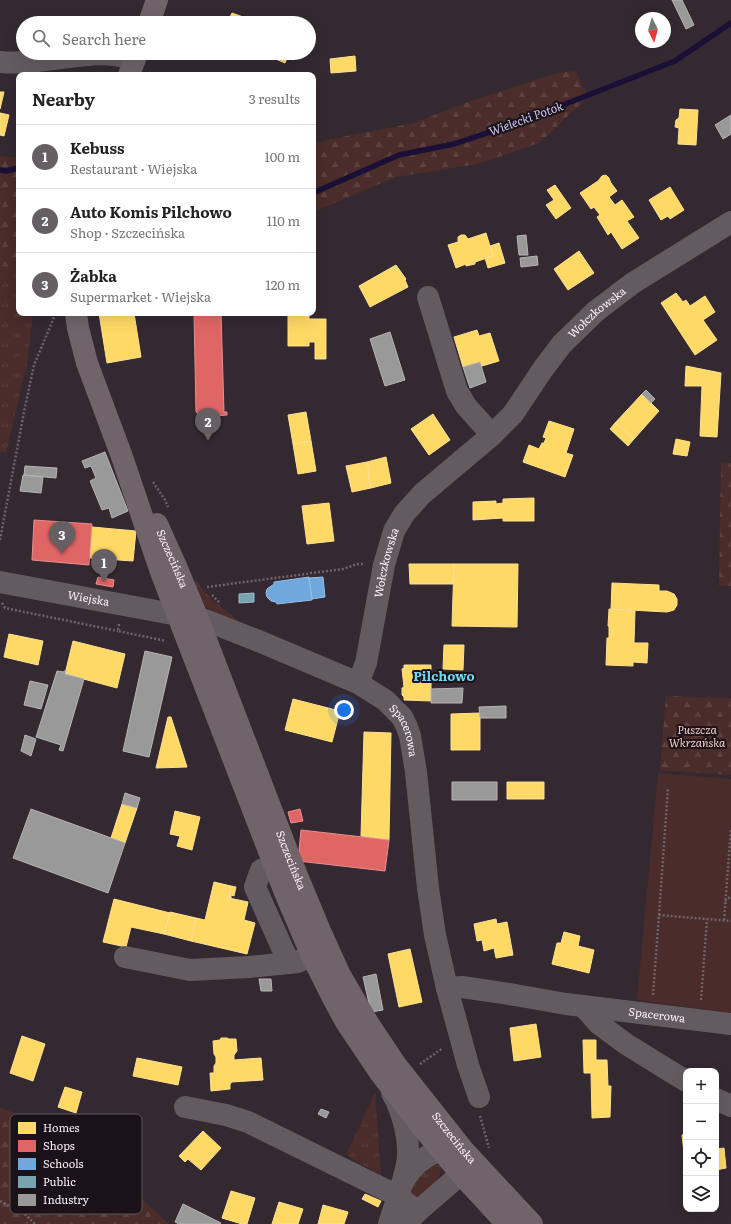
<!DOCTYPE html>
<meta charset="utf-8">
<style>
:root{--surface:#fff;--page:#f2f2f2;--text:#222;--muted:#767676;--line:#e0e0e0;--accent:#655f63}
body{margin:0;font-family:Literata,serif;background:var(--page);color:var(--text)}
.controls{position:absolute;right:12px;bottom:12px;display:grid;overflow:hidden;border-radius:8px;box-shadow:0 4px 16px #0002}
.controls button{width:36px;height:36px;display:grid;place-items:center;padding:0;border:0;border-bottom:1px solid var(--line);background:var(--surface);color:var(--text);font:20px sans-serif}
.compass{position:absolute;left:635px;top:12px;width:36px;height:36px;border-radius:50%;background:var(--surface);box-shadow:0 4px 16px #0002;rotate:175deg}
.you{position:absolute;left:344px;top:710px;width:14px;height:14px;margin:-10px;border:3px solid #fff;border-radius:50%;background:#1a73e8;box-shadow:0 0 0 6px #1a73e833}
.badge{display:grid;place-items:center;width:26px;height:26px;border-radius:50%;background:var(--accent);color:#fff;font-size:13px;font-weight:700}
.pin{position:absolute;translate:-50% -33px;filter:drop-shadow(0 1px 2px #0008)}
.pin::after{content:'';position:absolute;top:21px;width:14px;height:12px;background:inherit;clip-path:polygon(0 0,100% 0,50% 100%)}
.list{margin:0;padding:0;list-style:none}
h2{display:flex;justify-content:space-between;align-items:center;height:52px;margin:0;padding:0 16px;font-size:17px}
h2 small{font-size:13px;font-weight:400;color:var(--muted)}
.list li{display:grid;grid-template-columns:26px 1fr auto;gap:12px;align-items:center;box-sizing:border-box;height:64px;padding:0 16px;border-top:1px solid var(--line)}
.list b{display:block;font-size:15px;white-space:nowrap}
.list p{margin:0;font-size:13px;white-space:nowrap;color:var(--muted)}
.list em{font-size:13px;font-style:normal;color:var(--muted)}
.icon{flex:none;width:22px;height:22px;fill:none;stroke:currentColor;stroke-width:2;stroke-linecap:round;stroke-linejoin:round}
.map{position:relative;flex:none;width:731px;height:1224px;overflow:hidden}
.search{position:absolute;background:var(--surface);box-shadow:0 4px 16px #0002;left:16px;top:16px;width:300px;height:44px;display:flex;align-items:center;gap:10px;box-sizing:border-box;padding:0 14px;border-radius:22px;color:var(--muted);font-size:15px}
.panel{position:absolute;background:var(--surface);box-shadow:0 4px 16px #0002;left:16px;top:72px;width:300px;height:244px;border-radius:8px}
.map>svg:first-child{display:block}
</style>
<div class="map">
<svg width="731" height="1224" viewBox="0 0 731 1224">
<defs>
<pattern id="grass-tufts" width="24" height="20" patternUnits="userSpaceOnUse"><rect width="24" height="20" fill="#4a2c2a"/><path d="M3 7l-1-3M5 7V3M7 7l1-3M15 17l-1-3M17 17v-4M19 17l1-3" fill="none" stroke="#5c413f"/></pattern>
<pattern id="forest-firs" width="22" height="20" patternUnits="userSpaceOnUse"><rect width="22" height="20" fill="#4a2c2a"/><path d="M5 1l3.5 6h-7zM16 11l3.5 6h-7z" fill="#5c413f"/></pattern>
</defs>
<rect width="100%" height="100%" fill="#342931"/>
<path fill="url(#grass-tufts)" d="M19,263V313H33L27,364L6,453L0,452V266L11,267Z
M196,581L211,598L241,624L203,606L194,582Z
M375,1093L381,1175L346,1155Z
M440,1165L441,1166C442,1183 425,1192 413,1200L408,1187L430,1166Z"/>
<path fill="url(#forest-firs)" d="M576,71L588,97L539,143L478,164L396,177L313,212V144L331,139L414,123L471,101L557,73Z
M0,156L19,158V263L11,267L0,266Z
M721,462L731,463V586H719Z
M666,696L731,698V775L660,770Z
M0,1108L10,1111L115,1174L169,1224H0Z"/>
<path fill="#4a2c2a" d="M658,773L731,779V1013L637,1000Z"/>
<path fill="#ffd966" stroke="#fee092" d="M232,13L254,21L253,23H227Z
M264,53H289L285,63L264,54Z
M355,56L356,71L331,73L330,59Z
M0,92H4L0,109Z
M680,109L698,110L696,145L678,144L679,128L675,127L676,120L679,118Z
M0,113L9,115L4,136L0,135Z
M606,175L609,178L611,183L617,191L609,197L615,205L622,200L634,217L627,221L639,238L622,249L611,232L608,235L597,217L600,215L594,207L591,209L580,193L598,181L602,176Z
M555,185L571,208L556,219L546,205L554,200L547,190Z
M670,187L684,210L670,219L668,216L661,220L649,200Z
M486,233L493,256L475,262V264L466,266V264L456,268L448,245L458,242V237L461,235H465L468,239Z
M499,243L505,263L488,268L485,258L493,256L490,246Z
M579,251L594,273L568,290L554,269Z
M396,265L406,279L405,280L408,287L370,307L359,286Z
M676,293L683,302L686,300L690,306L705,296L715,312L703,320L717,340L695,355L661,303Z
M99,313H134L141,357L107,363Z
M288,315H309V319H326V359H315V342H309V346H288Z
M477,330L479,336L490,333L499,361L482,366L480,362L463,367L454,337Z
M686,366L721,373L717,437L700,436L702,386H685Z
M642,394L659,411L634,439L615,423Z
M306,412L311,441L293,444L288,415Z
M433,414L450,440L429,455L411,429Z
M549,421L574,429L566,453L573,455L565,477L523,462L529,445L539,449L542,443H544L546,438L543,437Z
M615,423L634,439L628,446L610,429Z
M676,439L690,442L687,456L673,454Z
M311,441L316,471L298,474L293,444Z
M386,457L391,483L371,488L368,474L370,473L367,462Z
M367,462L370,473L368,474L371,488L352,492L346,466Z
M534,498V521H503V518L473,520V502L496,501V504L503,503V499Z
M329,503L334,541L307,544L302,506Z
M92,527L136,531L133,561L90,558Z
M409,564H454L453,584H410Z
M454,564H518L517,627L452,626Z
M612,583L659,585V591H667L674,594L677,599V605L674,610L667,612L611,609Z
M609,609L635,611L634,643H648L647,663L633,662V666L606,665L607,638H609V626H608Z
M9,634L43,641L38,665L4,657Z
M73,641L125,654L117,688L65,674Z
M444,645H464L463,670L443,669Z
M404,665H431V701L404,700V697L402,695V688L404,687L402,669L404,668Z
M293,699L340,711L332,742L285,730Z
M480,713V750H451V714Z
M168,717H171L187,767L156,768Z
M364,732L391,733L389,840L361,836Z
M507,782H544V799H507Z
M122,804L137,808L125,843L111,838Z
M175,811L200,817L192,850L177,846L180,836L170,834Z
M214,882L231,886L229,898L248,902L244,920L255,923L247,954L191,941L196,918L205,920Z
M231,886L236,887L234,896L231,895V898H229Z
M114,899L170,913L164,934L131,927L126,947L103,942Z
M170,912L196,918L191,941L164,934Z
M496,919L497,924L507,922L513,955L496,958L494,948L484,951L482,940L477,941L474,924Z
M564,932L580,936L578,946L594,950L589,973L552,964L557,943H561Z
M410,949L422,1002L399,1007L388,954Z
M536,1024L541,1057L514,1061L510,1028Z
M22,1036L45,1044L33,1081L10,1073Z
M221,1038H227L229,1039H236L237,1051L234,1055V1060L261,1058L263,1080L232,1082L230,1084V1089L211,1091L210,1073H214V1066L216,1063V1057L214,1054L213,1041L220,1040Z
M583,1040H596V1060H607L608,1086H611L610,1117L592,1118L591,1073H584Z
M137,1058L182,1067L178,1085L133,1076Z
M65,1087L82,1092L76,1113L58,1107Z
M203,1131L221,1148L201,1170L188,1159L185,1162L179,1156Z
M686,1134V1170L682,1135Z
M724,1148L726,1168L716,1170V1149Z
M231,1191L255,1198L247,1224H242L222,1218Z
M365,1194L381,1201L378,1207L362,1199Z
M279,1202L303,1209L298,1224H272Z
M323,1205L348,1212L344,1224H318Z"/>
<path fill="#e06666" stroke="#e88f92" d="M194,313H221L224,412H227V415L202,417L196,412Z
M34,520L92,524L89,565L32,560Z
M98,577L114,580L113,587L96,584Z
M300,809L303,821L291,823L288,812Z
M301,830L389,840L385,871L298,861Z"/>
<path fill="#6fa8dc" stroke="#99bde4" d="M309,577L312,600L277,604L276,602L271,601L267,597L266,593L267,589L274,584V582Z
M323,577L325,597L312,599L309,578Z"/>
<path fill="#76a5af" stroke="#9ebbc5" d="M254,593V602L239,603V594Z"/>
<path fill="#999" stroke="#b7b3b5" d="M672,0H682L694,25L686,29Z
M731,115V134L723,139L715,125Z
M526,235L528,255H519L517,236Z
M537,256L538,265L521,267L520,258Z
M390,332L405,380L385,386L370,339Z
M480,362L486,382L470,388L463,367Z
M646,390L655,399L651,403L642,394Z
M105,452L128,511L112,518L109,508L102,510L90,481L96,478L91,466L85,468L82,461Z
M25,466L57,468L56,478L24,475Z
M23,475L43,477L41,493L20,491Z
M145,651L172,657L149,757L123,751Z
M57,671L64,672V671H66L65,674L84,679L63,751L59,750L61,745L36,737Z
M30,681L48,685L41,709L24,705Z
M463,688L462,703H431V689Z
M506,706V718H480L479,707Z
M25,735L36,739L31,756L21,751Z
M452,782H497V800H452Z
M125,793L140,798L137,808L122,804Z
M31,809L125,843L108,893L13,858Z
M376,974L383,1010L371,1012L363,977Z
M259,979H271L272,991H261Z
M321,1109L329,1112L326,1118L318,1114Z
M183,1204L221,1223L220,1224H179L175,1222Z"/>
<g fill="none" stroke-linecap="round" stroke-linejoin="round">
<path stroke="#1a0f37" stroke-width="5.5" d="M0,170L6,171L19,168
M313,193L399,155L454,144L517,123L675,61L731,23"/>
<path stroke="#6c646a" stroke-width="2.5" stroke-dasharray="2 2" stroke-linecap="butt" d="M153,482L165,500L168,507
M0,540L24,412L34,365L55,315
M207,587L343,569L357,564H364
M212,595L220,603
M2,603L5,608L118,631
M119,624L118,631L166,641
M725,901L731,896
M659,915L668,788
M724,920L731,829
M653,995L659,915L731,921
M701,1000L707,919
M420,1064L443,1048
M480,1116L489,1148
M0,1201L26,1215L35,1224"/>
<g stroke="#645b61" stroke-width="22">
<path d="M0,62C34,65 68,55 101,54C113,54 124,57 135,59"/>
<path d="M428,297L457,391L466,406L492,435"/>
<path id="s1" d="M0,582L205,620L256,640L358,683L385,700L402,717L407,727L410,736L416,772L428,888L435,935L447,988L468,1065L479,1097"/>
<path id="s2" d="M358,683L366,663L384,565L394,531L404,514L422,494L492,435L513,414L543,369L562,344L596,311L633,283L731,222"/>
<path d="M291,861L275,867L267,868L261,870L255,887L289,963L297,962L328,949"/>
<path d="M125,957L190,970L249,967L289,963"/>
<path id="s3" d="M447,988L462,987L515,995L566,1004L731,1024"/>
<path d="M583,1006L599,1024L626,1044L686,1081"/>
<path d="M716,1099L731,1106"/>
<path d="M185,1107L226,1115L248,1122L398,1196L417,1212"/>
<path d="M403,1182C406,1177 409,1172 414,1167C425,1155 447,1144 464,1151C467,1160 465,1166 461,1174L417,1212L406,1224"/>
<path d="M389,1224C395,1204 403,1185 407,1164C411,1142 403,1112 392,1093"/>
</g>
<g stroke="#70646a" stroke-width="22">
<path d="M149,23L157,0"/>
<path d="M129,75L137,53"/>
<path d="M76,313L78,328L87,363L121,454L161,572L286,895L312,956L333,998L346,1022L381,1074L423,1128L461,1174L507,1224"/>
<path id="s4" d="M157,524L175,564L198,619L291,861L320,931L340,975L368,1023L396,1065L464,1151L532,1224"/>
</g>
</g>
<g text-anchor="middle" stroke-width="4" stroke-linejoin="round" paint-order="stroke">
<g font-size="11" fill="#fceff7" stroke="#1a1218">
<text dy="4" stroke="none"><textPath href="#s2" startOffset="457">Wołczkowska</textPath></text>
<text dy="4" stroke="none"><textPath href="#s4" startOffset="38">Szczecińska</textPath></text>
<text dy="4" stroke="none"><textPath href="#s2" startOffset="124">Wołczkowska</textPath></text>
<text dy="4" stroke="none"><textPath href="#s1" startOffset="90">Wiejska</textPath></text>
<text dy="4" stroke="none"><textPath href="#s1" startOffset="443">Spacerowa</textPath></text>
<text dy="4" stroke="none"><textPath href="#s4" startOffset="362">Szczecińska</textPath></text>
<text dy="4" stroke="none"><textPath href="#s3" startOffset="212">Spacerowa</textPath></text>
<text dy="4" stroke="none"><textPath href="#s4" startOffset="686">Szczecińska</textPath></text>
</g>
<g font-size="11" font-style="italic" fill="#f5ceca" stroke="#1a1218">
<text x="697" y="734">Puszcza<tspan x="697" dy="13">Wkrzańska</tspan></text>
</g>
<g font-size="12" font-style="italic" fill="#cdc9f9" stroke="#1a1218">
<text transform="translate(526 119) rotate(-20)" y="4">Wielecki Potok</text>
</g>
<g font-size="13" font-weight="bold" fill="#72d7ef" stroke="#1a1218">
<text x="444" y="681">Pilchowo</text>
</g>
</g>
<rect x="10" y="1114" width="132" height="100" rx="6" fill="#1a1218" stroke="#5e545b" stroke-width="1"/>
<rect x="18" y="1122" width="18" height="12" fill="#ffd966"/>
<rect x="18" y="1140" width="18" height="12" fill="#e06666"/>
<rect x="18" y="1158" width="18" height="12" fill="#6fa8dc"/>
<rect x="18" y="1176" width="18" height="12" fill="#76a5af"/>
<rect x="18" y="1194" width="18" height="12" fill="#999"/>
<g font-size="11" fill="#fceff7">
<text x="43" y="1132">Homes</text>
<text x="43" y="1150">Shops</text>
<text x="43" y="1168">Schools</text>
<text x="43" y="1186">Public</text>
<text x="43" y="1204">Industry</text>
</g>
</svg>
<div class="controls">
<button>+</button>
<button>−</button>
<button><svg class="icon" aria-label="locate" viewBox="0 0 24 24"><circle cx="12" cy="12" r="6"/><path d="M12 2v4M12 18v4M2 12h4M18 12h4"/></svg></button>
<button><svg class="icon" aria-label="layers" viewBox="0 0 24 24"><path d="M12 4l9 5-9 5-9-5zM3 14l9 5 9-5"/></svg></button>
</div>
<svg class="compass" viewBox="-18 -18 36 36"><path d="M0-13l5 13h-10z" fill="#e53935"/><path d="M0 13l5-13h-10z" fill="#767676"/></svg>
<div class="you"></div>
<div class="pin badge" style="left:104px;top:582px">1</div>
<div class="pin badge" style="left:208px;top:441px">2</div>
<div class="pin badge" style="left:62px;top:554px">3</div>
<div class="search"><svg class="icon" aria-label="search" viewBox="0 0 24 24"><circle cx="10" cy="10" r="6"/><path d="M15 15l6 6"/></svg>Search here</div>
<section class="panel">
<h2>Nearby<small>3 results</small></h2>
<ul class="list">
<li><span class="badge">1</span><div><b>Kebuss</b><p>Restaurant · Wiejska</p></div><em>100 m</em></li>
<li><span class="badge">2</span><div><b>Auto Komis Pilchowo</b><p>Shop · Szczecińska</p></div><em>110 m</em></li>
<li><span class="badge">3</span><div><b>Żabka</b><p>Supermarket · Wiejska</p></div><em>120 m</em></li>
</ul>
</section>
</div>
